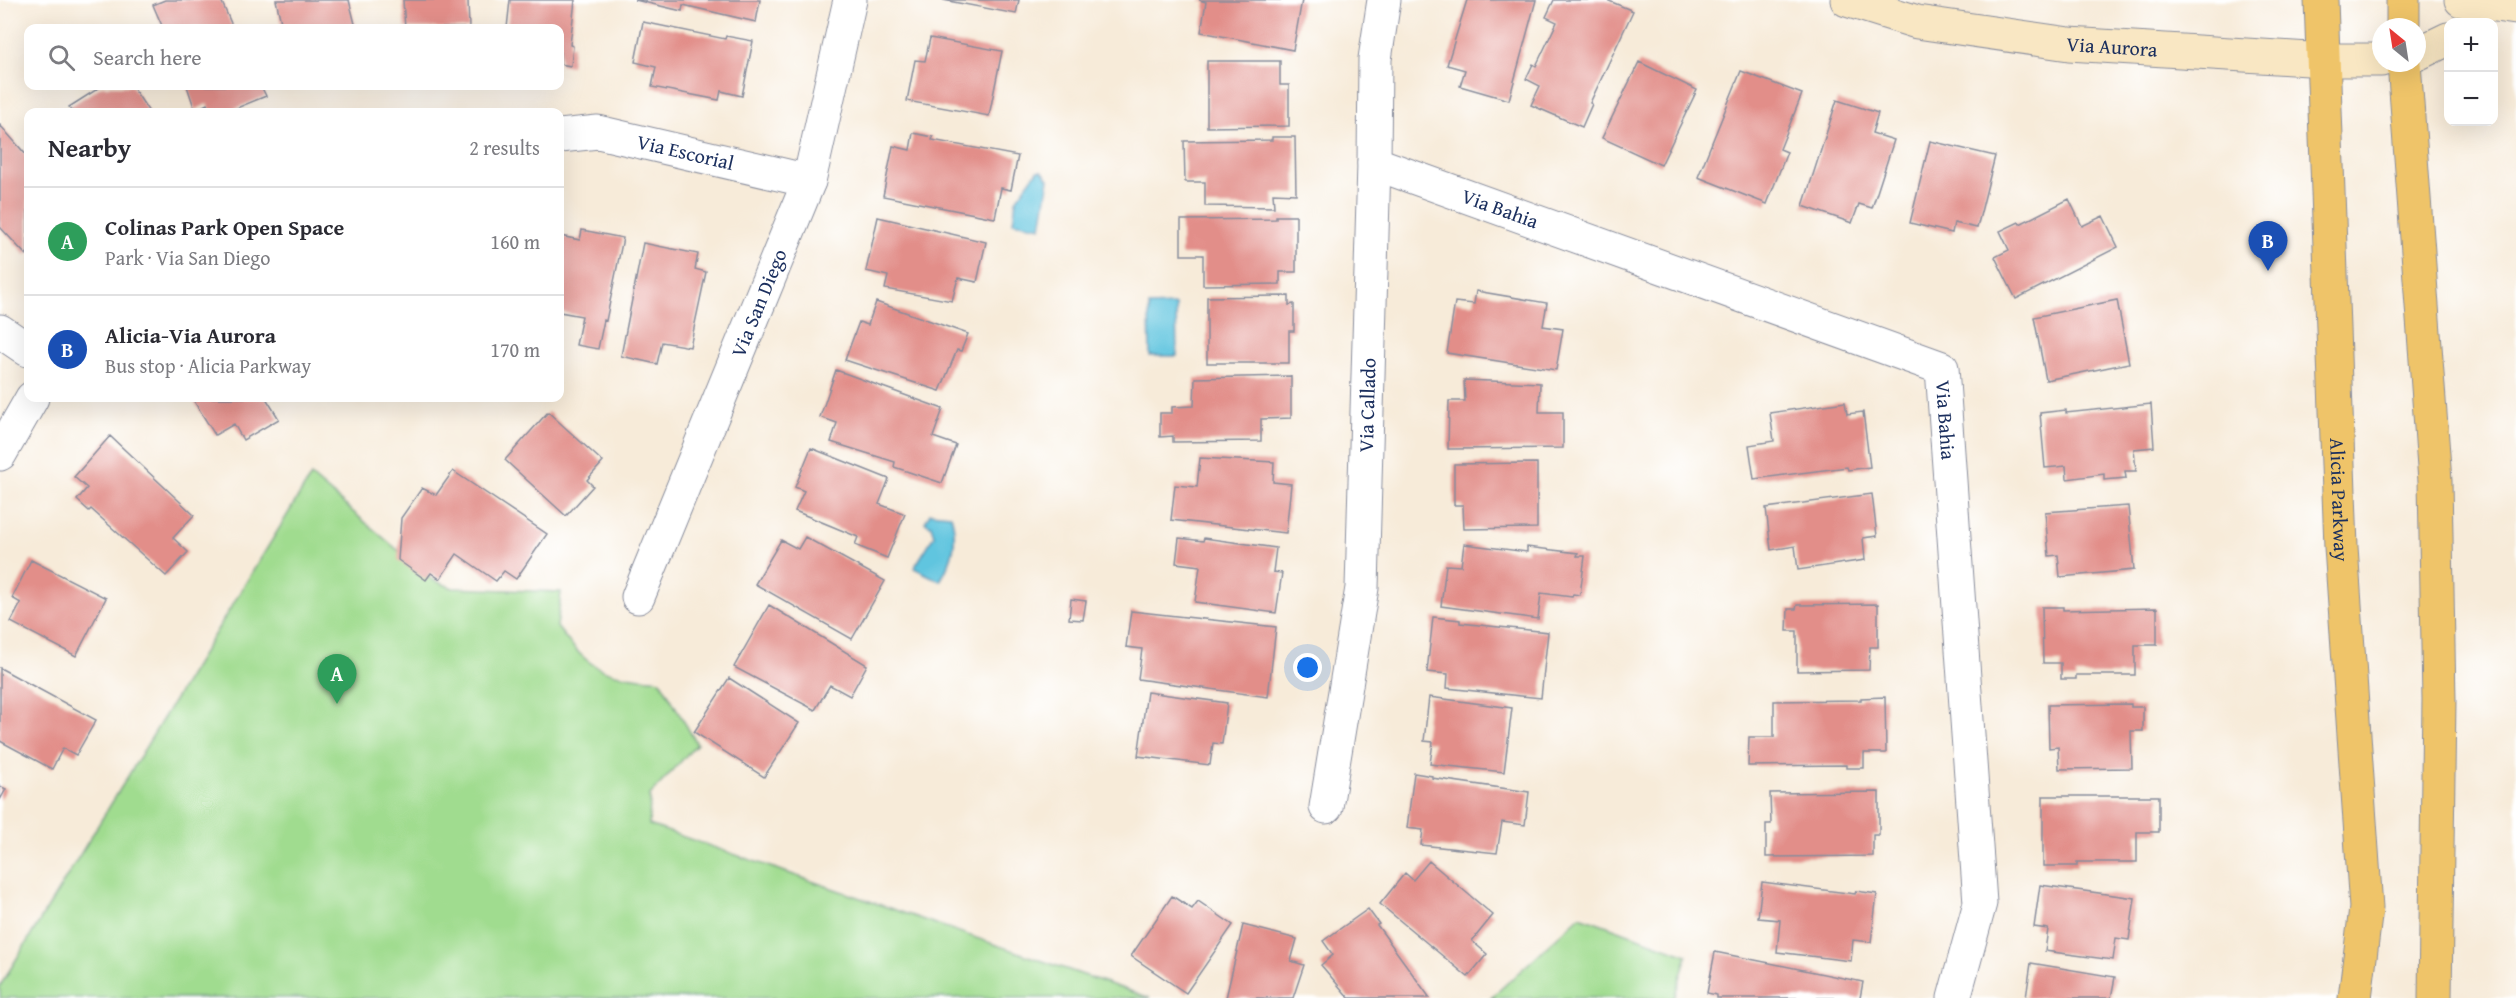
<!DOCTYPE html>
<meta charset="utf-8">
<style>
:root{--surface:#fff;--page:#f2f2f3;--text:#2b2b33;--muted:#7c7c81;--line:#e1e1e2;--accent:#d1495b}
body{margin:0;font-family:"Gentium Book Plus",serif;background:var(--page);color:var(--text)}
.controls{position:absolute;right:18px;top:18px;display:grid;overflow:hidden;border-radius:12px;box-shadow:0 6px 24px #0002}
.controls button{width:54px;height:54px;display:grid;place-items:center;padding:0;border:0;border-bottom:2px solid var(--line);background:var(--surface);color:var(--text);font:30px sans-serif}
.compass{position:absolute;left:2372px;top:18px;width:54px;height:54px;border-radius:50%;background:var(--surface);box-shadow:0 6px 24px #0002;rotate:330deg}
.you{position:absolute;left:1308px;top:668px;width:21px;height:21px;margin:-15px;border:4px solid #fff;border-radius:50%;background:#1a73e8;box-shadow:0 0 0 9px #1a73e833}
.badge{display:grid;place-items:center;width:39px;height:39px;border-radius:50%;background:var(--accent);color:#fff;font-size:20px;font-weight:700}
.pin{position:absolute;translate:-50% -50px;filter:drop-shadow(0 2px 3px #0008)}
.pin::after{content:'';position:absolute;top:32px;width:21px;height:18px;background:inherit;clip-path:polygon(0 0,100% 0,50% 100%)}
.list{margin:0;padding:0;list-style:none}
h2{display:flex;justify-content:space-between;align-items:center;height:78px;margin:0;padding:0 24px;font-size:26px}
h2 small{font-size:20px;font-weight:400;color:var(--muted)}
.list li{display:grid;grid-template-columns:39px 1fr auto;gap:18px;align-items:center;box-sizing:border-box;height:108px;padding:0 24px;border-top:2px solid var(--line)}
.list b{display:block;font-size:22px;white-space:nowrap}
.list p{margin:0;font-size:20px;white-space:nowrap;color:var(--muted)}
.list em{font-size:20px;font-style:normal;color:var(--muted)}
.icon{flex:none;width:33px;height:33px;fill:none;stroke:currentColor;stroke-width:2;stroke-linecap:round;stroke-linejoin:round}
.map{position:relative;flex:none;width:2516px;height:998px;overflow:hidden}
.search{position:absolute;background:var(--surface);box-shadow:0 6px 24px #0002;left:24px;top:24px;width:540px;height:66px;display:flex;align-items:center;gap:15px;box-sizing:border-box;padding:0 21px;border-radius:12px;color:var(--muted);font-size:22px}
.panel{position:absolute;background:var(--surface);box-shadow:0 6px 24px #0002;left:24px;top:108px;width:540px;height:294px;border-radius:12px}
.map>svg:first-child{display:block}
</style>
<div class="map">
<svg width="2516" height="998" viewBox="0 0 2516 998">
<rect width="100%" height="100%" fill="#fff"/>
<filter id="ink" filterUnits="userSpaceOnUse"><feTurbulence type="fractalNoise" baseFrequency=".0167" numOctaves="2"/><feDisplacementMap in="SourceGraphic" scale="12" xChannelSelector="R" yChannelSelector="G"/><feConvolveMatrix kernelMatrix="1 2 1 2 8 2 1 2 1" color-interpolation-filters="sRGB"/></filter>
<filter id="wash" filterUnits="userSpaceOnUse"><feTurbulence type="fractalNoise" baseFrequency=".008" numOctaves="4" result="noise"/><feDisplacementMap in="SourceGraphic" scale="24" xChannelSelector="R" yChannelSelector="G"/><feGaussianBlur stdDeviation="1.35" result="paint"/><feColorMatrix in="noise" values="0 0 0 0 0 0 0 0 0 0 0 0 0 0 0 0 0 1.4 0 .05"/><feComposite in="paint" operator="in"/></filter>
<g filter="url(#wash)">
<rect width="100%" height="100%" fill="#f7ebd9"/>
<path fill="#a0dc8f" stroke="#5e8676" stroke-width="1.5" d="M311,476L433,580L453,588L561,592L557,627C593,674 603,674 660,680L697,744L650,795L649,825L1150,998H0V986Z
M1580,916L1687,955L1674,998H1491Z"/>
<path fill="#61c5df" stroke="#3e7a9e" stroke-width="1.5" d="M1037,171H1042L1049,179L1041,227L1013,222L1016,200Z
M1176,305L1177,356H1150L1149,306Z
M930,513L951,515C958,540 954,558 940,581L914,568L934,536L931,525L925,522Z"/>
<g id="blocks">
<path fill="#e28e89" d="M165,0H221L233,28H163L153,5Z
M276,0H349L356,28H287L282,27Z
M403,0H468L469,28H405Z
M510,0H575L570,45L573,46L571,66L560,64V28H507Z
M635,0H760L756,22L683,5L682,11Z
M943,0H1019L1016,14Z
M1199,0H1302L1293,50L1201,32L1206,2Z
M1467,0H1536L1509,100L1460,86L1465,70L1447,65Z
M1554,0H1607L1633,11L1590,103L1592,104L1582,127L1531,105L1540,86L1526,79L1533,64L1536,66L1557,22L1546,17Z
M643,22L725,39L726,36L753,41L742,96L721,91L719,100L652,87L656,67L635,62Z
M930,38L1002,51L989,116L907,101L915,60L925,61Z
M1207,61H1280V85H1289V126L1207,127Z
M1639,62L1697,90L1661,165L1602,138Z
M1741,71L1802,94L1780,149L1787,152L1767,204L1698,177Z
M102,86H132L149,112H73L69,107Z
M187,86H261L266,96L227,112H211L207,104L195,110Z
M1837,100L1878,113L1872,133L1894,140L1872,208L1859,204L1852,223L1803,206Z
M0,125L28,157V252L26,255L0,227Z
M913,133L933,137L932,140L1018,156L1011,190L1001,188L995,218L883,196L893,146L910,150Z
M1272,137H1295L1296,194L1273,193L1274,207L1205,206V182H1185L1184,141L1272,140Z
M1930,141L1995,156L1977,228L1954,223L1952,233L1910,223Z
M2069,199L2082,226L2103,216L2118,247L2016,299L1995,257L2009,250L2000,231L2019,222L2020,224Z
M1276,216H1296V272H1280V284L1203,285V255H1181V220L1276,219Z
M878,217L986,242L977,282L958,278L952,301L885,289L888,276L866,271Z
M582,230L623,238L606,321L604,320L598,349L576,345L582,316L560,312V236L580,240Z
M643,243L698,254L695,269L706,272L690,347L662,342L657,364L621,356Z
M1476,291L1547,303L1543,326L1563,329L1556,370L1447,353L1455,302L1474,304Z
M1289,296V305L1294,304V331H1289V363H1207V297Z
M2117,300L2129,363L2046,380L2034,317Z
M876,302L968,334L961,351L957,350L940,391L845,360L859,322L868,325Z
M836,370L943,409L933,437L956,445L942,483L894,467L895,462L831,442L837,423L820,417Z
M1291,376V418L1261,419V441L1173,442V436L1160,437V413H1172V407L1194,406L1195,378Z
M1464,380L1540,383L1539,412H1563V448L1448,449L1449,401H1465Z
M192,398H266L279,419L243,440L234,424L215,435Z
M1845,402L1847,414L1863,412L1870,467L1848,470L1847,467L1754,479L1749,445L1774,441L1770,413Z
M2151,404L2154,447L2134,449L2136,471H2125L2126,478L2104,480V474L2067,479L2066,466L2045,468L2040,413L2066,410V413Z
M548,412L603,462L587,480L593,486L566,516L505,460Z
M110,436L194,515L173,538L188,552L166,576L91,509L89,511L77,500L87,488L74,477Z
M811,448L889,479L879,504L905,514L887,558L855,545L858,537L795,511L804,491L795,487Z
M1200,458L1274,462L1273,482L1291,484L1286,533L1171,520L1175,485L1197,487Z
M1537,463V528L1464,529L1463,505H1454V464Z
M453,471L547,534L516,579L504,571L496,581L457,554L440,579L431,573L426,580L398,560L401,518L422,488L436,495Z
M1872,494L1877,536L1863,538L1865,560L1798,570L1795,546L1771,550L1766,508Z
M2128,506L2134,570L2060,577L2058,555L2049,556L2045,512Z
M805,537L885,581L852,639L755,584L781,540L798,549Z
M1179,538L1203,541L1204,538L1276,548L1273,572L1282,573L1276,613L1195,602L1200,566L1176,563Z
M1464,544L1527,552V547L1578,553L1577,556H1585L1580,595L1573,594L1572,597L1541,593L1538,619L1441,606L1446,565L1461,566Z
M31,560L106,598L76,656L11,622L21,603L12,598Z
M1071,599L1086,601L1083,620L1069,619Z
M1878,604V647H1870L1869,670L1797,671V631H1787L1788,609H1796L1797,605Z
M769,605L867,665L850,696L830,685L815,710L734,667Z
M2042,607H2063V610L2157,608V645H2135V675H2076V679H2061V663H2043Z
M1131,611L1276,627L1268,697L1138,679L1142,649L1126,647Z
M1433,617L1460,620V623L1548,632L1541,698L1447,688L1448,674L1427,672Z
M0,668L96,720L76,755L63,748L52,769L0,741Z
M729,678L799,723L764,777L694,732Z
M1147,692L1227,703L1222,744L1213,743L1210,765L1138,756Z
M1429,697L1512,708L1504,772L1430,764L1433,742L1424,741Z
M1885,697L1886,753H1864V768H1846V765L1748,766L1749,737H1774V701L1861,700V698Z
M2131,704V707H2143V731H2131L2132,768L2059,769L2058,747L2049,748L2048,705Z
M1414,773L1432,776V778L1529,792L1525,825L1502,822L1497,853L1421,845L1423,830L1407,828Z
M0,786L6,789L0,800Z
M1879,792V835H1873V856L1766,857V824H1771L1770,793Z
M2043,796H2159V832H2137V862H2077V866H2043Z
M1429,861L1493,915L1472,941L1487,954L1468,977L1380,904L1405,873L1413,880Z
M1762,882L1855,894L1856,891L1877,894L1871,942L1853,940L1851,961L1777,952L1780,920L1758,918Z
M2040,885L2135,898L2129,940L2116,938L2113,960L2045,951L2048,929L2034,927Z
M1172,896L1192,909L1198,901L1233,925L1186,993L1131,956Z
M1368,909L1379,924L1377,925L1430,998H1349L1321,965L1333,955L1323,941Z
M1243,925L1297,939L1291,961L1304,965L1293,998H1226Z
M1715,952L1863,982L1860,998H1717V995L1707,993Z
M2031,963L2115,977L2111,998H2026Z"/>
</g>
</g>
<g filter="url(#ink)">
<use href="#blocks" fill-opacity="0" stroke="#898d9c" stroke-width="1.5"/>
<g fill="none" stroke-linecap="round" stroke-linejoin="round">
<defs>
<g id="street">
<path id="s1" d="M560,136L598,132L809,181"/>
<path id="s2" d="M1374,163L1942,368L1980,903L1954,998"/>
<path d="M0,331L28,350"/>
<path d="M0,454L32,398"/>
<path id="s3" d="M638,597L809,181L850,0"/>
<path id="s4" d="M1326,807L1362,588L1374,163L1375,59L1384,0"/>
</g>
<g id="secondary">
<path id="s5" d="M1847,0L1917,22L2069,44L2325,60H2381"/>
<path d="M2461,0L2516,8"/>
<path d="M2417,54L2448,39"/>
</g>
<g id="primary">
<path id="s6" d="M2321,0L2341,547L2366,908L2355,998"/>
<path d="M2403,27V0"/>
<path d="M2404,63L2435,481L2439,700L2435,998"/>
</g>
</defs>
<use href="#street" stroke="#898d9c" stroke-width="35"/>
<use href="#secondary" stroke="#898d9c" stroke-width="35"/>
<use href="#primary" stroke="#898d9c" stroke-width="35"/>
<use href="#street" stroke="#fff" stroke-width="33"/>
<use href="#secondary" stroke="#f9e7c3" stroke-width="33"/>
<use href="#primary" stroke="#efc469" stroke-width="33"/>
</g>
</g>
<g text-anchor="middle" stroke-width="4.5" stroke-linejoin="round" paint-order="stroke">
<g font-size="20" fill="#1b2f5e" stroke="#fff">
<text dy="7" stroke="none"><textPath href="#s5" startOffset="270">Via Aurora</textPath></text>
<text dy="7" stroke="none"><textPath href="#s1" startOffset="128">Via Escorial</textPath></text>
<text dy="7" stroke="none"><textPath href="#s2" startOffset="134">Via Bahia</textPath></text>
<text dy="7" stroke="none"><textPath href="#s3" startOffset="318">Via San Diego</textPath></text>
<text dy="7" stroke="none"><textPath href="#s4" startOffset="405">Via Callado</textPath></text>
<text dy="7" stroke="none"><textPath href="#s2" startOffset="656">Via Bahia</textPath></text>
<text dy="7" stroke="none"><textPath href="#s6" startOffset="500">Alicia Parkway</textPath></text>
</g>
</g>
</svg>
<div class="controls">
<button>+</button>
<button>−</button>
</div>
<svg class="compass" viewBox="-18 -18 36 36"><path d="M0-13l5 13h-10z" fill="#e53935"/><path d="M0 13l5-13h-10z" fill="#7c7c81"/></svg>
<div class="you"></div>
<div class="pin badge" style="left:337px;top:704px;background:#2e9e5b">A</div>
<div class="pin badge" style="left:2268px;top:271px;background:#1a4fb4">B</div>
<div class="search"><svg class="icon" aria-label="search" viewBox="0 0 24 24"><circle cx="10" cy="10" r="6"/><path d="M15 15l6 6"/></svg>Search here</div>
<section class="panel">
<h2>Nearby<small>2 results</small></h2>
<ul class="list">
<li><span class="badge" style="background:#2e9e5b">A</span><div><b>Colinas Park Open Space</b><p>Park · Via San Diego</p></div><em>160 m</em></li>
<li><span class="badge" style="background:#1a4fb4">B</span><div><b>Alicia-Via Aurora</b><p>Bus stop · Alicia Parkway</p></div><em>170 m</em></li>
</ul>
</section>
</div>
